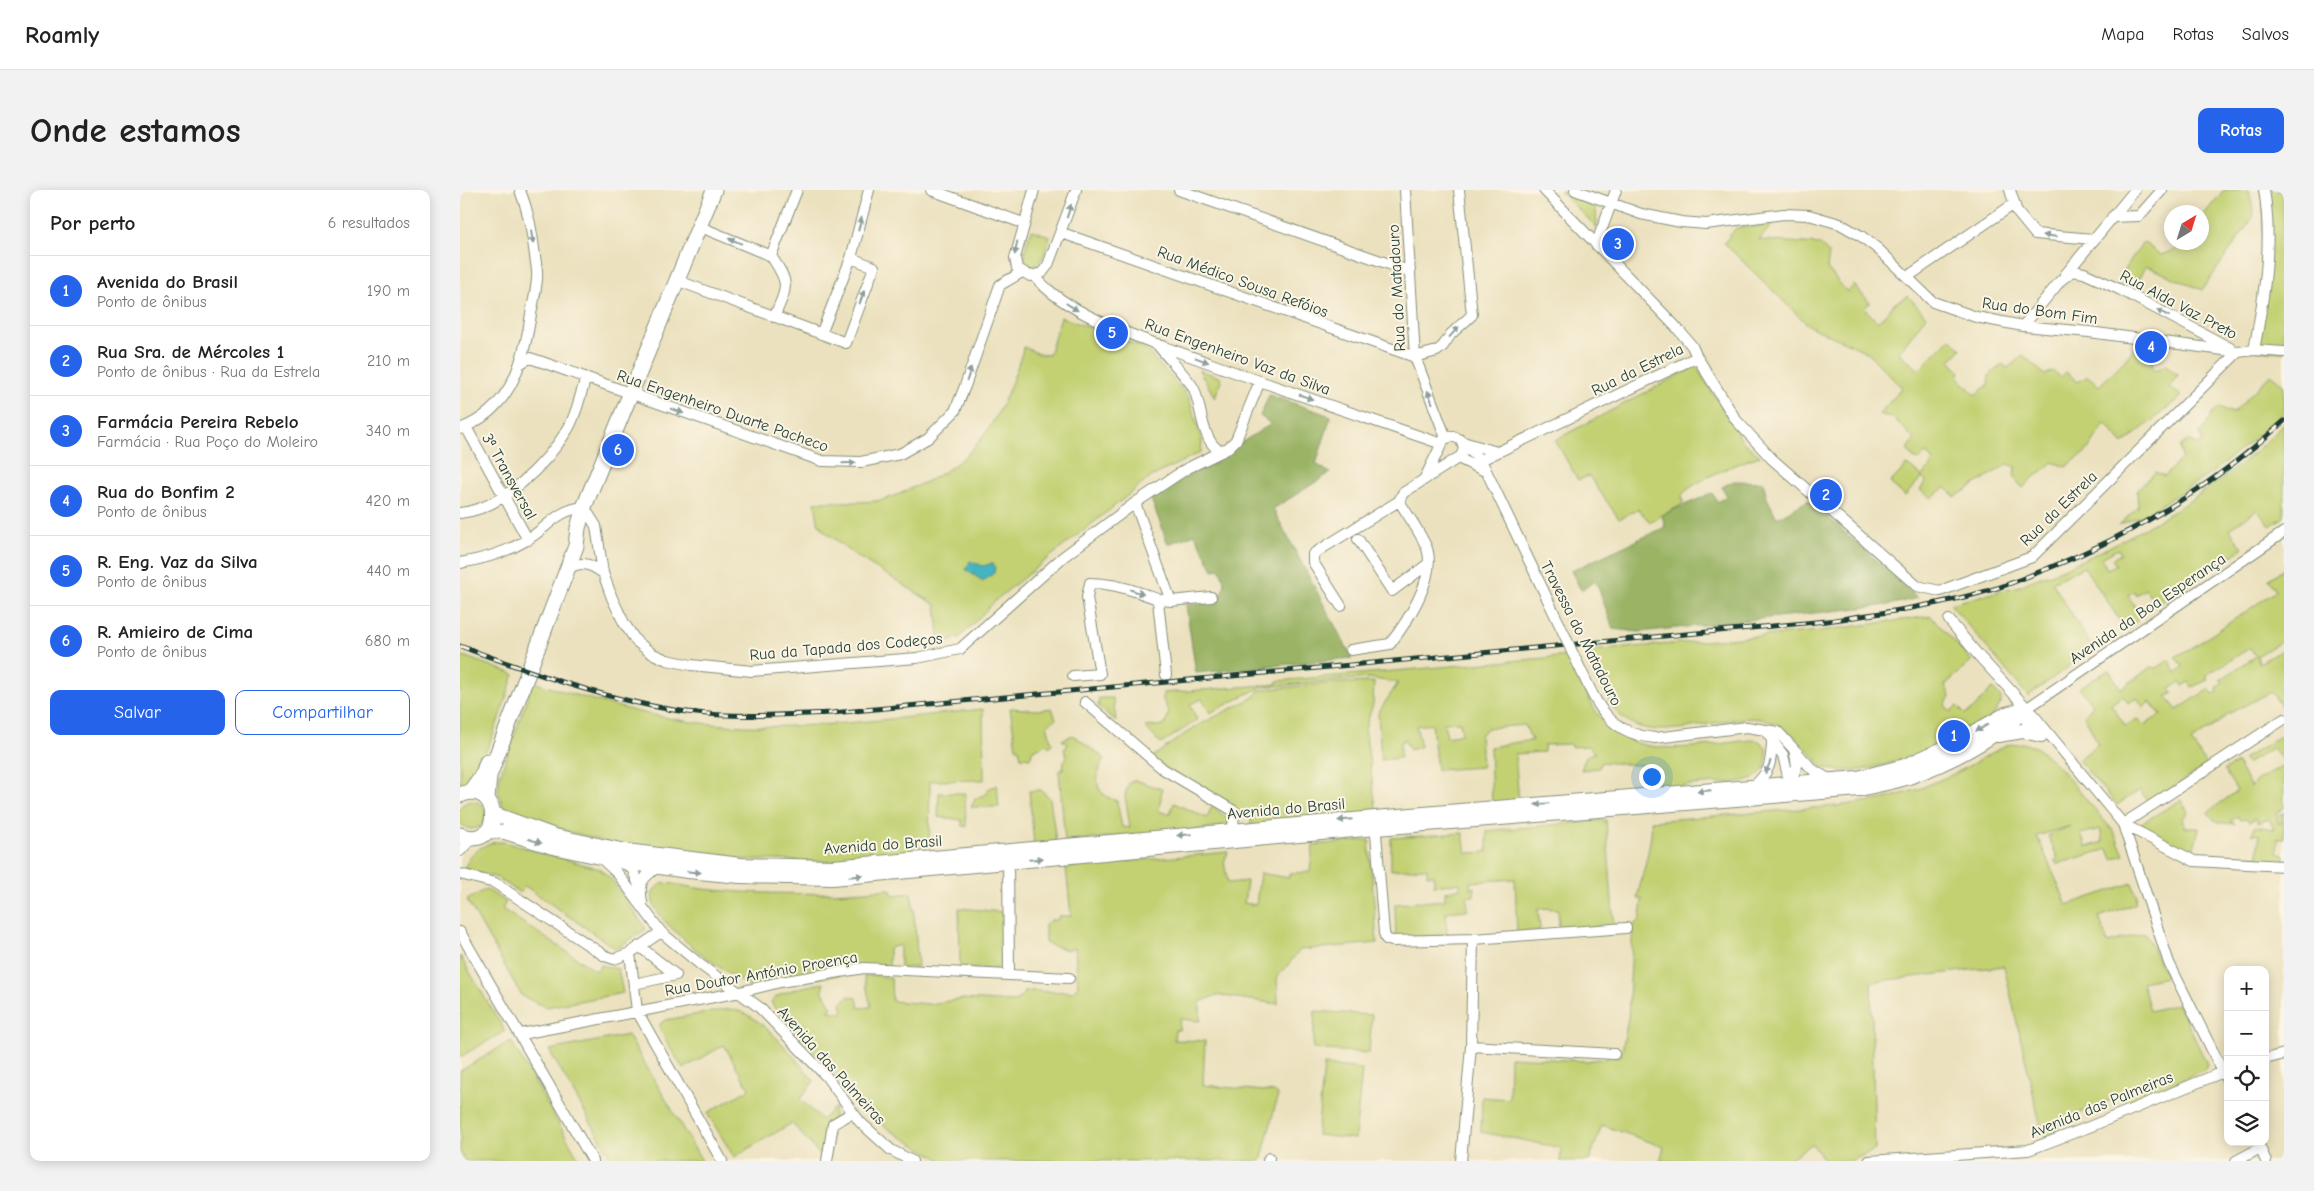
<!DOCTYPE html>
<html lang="pt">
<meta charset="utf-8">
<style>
:root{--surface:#fff;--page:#f2f2f2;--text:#222;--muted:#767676;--line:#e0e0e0;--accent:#2563eb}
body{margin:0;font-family:"Comic Neue",sans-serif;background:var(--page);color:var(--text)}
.controls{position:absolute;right:15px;bottom:15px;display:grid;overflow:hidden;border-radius:10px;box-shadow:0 2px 12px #0003}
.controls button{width:45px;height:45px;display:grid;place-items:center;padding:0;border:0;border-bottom:1px solid var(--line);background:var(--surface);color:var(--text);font:25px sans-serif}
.compass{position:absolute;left:1704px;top:15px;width:45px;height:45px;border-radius:50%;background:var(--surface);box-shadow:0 2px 12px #0003;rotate:38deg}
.you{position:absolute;left:1191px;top:586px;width:18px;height:18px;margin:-12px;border:4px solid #fff;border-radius:50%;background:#1a73e8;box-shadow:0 0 0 8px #1a73e833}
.badge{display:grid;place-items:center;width:32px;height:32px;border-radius:50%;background:var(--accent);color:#fff;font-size:16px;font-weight:700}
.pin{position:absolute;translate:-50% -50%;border:2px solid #fff;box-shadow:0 1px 5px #0006}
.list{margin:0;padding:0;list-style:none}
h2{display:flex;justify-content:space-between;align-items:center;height:65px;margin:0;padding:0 20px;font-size:21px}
h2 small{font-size:16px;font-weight:400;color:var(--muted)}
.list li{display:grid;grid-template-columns:32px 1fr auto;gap:15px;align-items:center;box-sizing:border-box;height:70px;padding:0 20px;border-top:1px solid var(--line)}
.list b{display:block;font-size:19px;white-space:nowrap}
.list p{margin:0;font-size:16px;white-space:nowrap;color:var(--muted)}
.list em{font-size:16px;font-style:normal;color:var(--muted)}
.actions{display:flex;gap:10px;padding:15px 20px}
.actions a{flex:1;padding:11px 0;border:1px solid var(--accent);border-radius:10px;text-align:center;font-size:18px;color:var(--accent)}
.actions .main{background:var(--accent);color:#fff}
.icon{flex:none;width:28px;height:28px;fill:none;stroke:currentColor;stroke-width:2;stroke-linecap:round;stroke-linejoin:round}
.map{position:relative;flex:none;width:1824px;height:971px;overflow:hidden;border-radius:10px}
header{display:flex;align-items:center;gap:30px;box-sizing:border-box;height:70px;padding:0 25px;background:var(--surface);border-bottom:1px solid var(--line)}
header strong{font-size:24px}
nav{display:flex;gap:28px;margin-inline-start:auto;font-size:18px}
.intro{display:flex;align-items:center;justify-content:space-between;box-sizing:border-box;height:120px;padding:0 30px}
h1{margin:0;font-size:35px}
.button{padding:12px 22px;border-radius:10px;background:var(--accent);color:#fff;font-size:18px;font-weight:700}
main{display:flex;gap:30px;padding:0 30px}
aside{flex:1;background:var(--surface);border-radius:10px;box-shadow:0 2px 12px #0003}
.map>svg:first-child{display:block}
</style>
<header>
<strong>Roamly</strong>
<nav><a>Mapa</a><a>Rotas</a><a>Salvos</a></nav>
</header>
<div class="intro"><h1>Onde estamos</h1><a class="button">Rotas</a></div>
<main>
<aside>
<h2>Por perto<small>6 resultados</small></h2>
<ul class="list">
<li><span class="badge">1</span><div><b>Avenida do Brasil</b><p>Ponto de ônibus</p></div><em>190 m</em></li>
<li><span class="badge">2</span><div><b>Rua Sra. de Mércoles 1</b><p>Ponto de ônibus · Rua da Estrela</p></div><em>210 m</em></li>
<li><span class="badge">3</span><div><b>Farmácia Pereira Rebelo</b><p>Farmácia · Rua Poço do Moleiro</p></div><em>340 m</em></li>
<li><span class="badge">4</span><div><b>Rua do Bonfim 2</b><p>Ponto de ônibus</p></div><em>420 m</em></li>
<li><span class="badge">5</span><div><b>R. Eng. Vaz da Silva</b><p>Ponto de ônibus</p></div><em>440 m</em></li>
<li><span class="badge">6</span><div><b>R. Amieiro de Cima</b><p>Ponto de ônibus</p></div><em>680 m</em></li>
</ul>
<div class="actions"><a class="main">Salvar</a><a>Compartilhar</a></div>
</aside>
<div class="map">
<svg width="1824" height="971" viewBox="0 0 1824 971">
<rect width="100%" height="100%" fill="#fcf5e5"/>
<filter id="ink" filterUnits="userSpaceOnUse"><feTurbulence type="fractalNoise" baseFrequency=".02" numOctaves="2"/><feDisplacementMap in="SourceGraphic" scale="10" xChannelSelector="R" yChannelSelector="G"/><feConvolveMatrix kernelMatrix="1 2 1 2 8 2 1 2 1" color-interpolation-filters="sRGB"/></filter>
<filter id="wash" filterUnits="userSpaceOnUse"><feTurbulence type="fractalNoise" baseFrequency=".0096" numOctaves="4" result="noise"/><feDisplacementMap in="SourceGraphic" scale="20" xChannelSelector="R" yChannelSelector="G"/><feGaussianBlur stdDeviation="1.12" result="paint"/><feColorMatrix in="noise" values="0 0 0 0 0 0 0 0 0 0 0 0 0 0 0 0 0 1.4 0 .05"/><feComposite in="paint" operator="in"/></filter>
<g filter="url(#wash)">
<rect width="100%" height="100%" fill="#ebe1be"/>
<path fill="#c3d173" stroke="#718754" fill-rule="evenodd" d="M1764,0H1789L1794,26L1742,100L1686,76L1674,96L1659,87L1683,52L1701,65L1716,59L1721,53L1742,52V27Z
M1803,0H1824V162L1794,160L1803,113Z
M1100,1L1136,18L1137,38Z
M1312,35L1299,50L1359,54L1369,63L1367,78L1387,102L1394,95L1410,113L1404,118L1418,132L1435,113L1448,106L1466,126L1439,163L1459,180L1490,148L1501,159L1490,171L1500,182L1498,187L1515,205L1528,195L1529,186L1542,174L1548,178L1563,165L1585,185L1592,181L1601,187L1606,182L1618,192L1628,186L1639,196L1665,170L1676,155L1705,160L1692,173L1694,181L1706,175L1718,185L1709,197L1722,206L1663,254L1645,233L1627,261L1606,277L1592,272C1583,283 1571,287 1563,298L1554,288L1555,277L1548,274L1495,307L1485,297L1471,308L1460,300L1466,291L1462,287L1445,306L1430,293L1447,275L1462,286L1474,272L1466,263L1459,270L1453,268L1447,259L1454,249L1433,228L1419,224L1442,198L1407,162L1349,136L1264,53L1276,38Z
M571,40L590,46C587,58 582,76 569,78L565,75V60Z
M601,127L682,157L687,161L728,206L742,249L741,262L691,287L538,408L500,447L480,455L476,415L395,365L363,340L358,332L355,312C375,311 396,313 416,311C428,309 442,303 452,298C522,270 542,225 564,157L579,164L589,165Z
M1236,176L1282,251L1300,266C1281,272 1234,290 1222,305L1223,314L1190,332L1178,319L1159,329L1129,286L1118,290L1095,250Z
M739,180L762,188L755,208Z
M1811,184L1824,196V222L1818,230L1750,284L1684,325L1659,335L1678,317L1677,301L1695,282L1705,286L1722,268L1720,257L1728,250L1738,256L1743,250L1739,246L1752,224L1759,217L1773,223Z
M1824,234V327L1810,336L1797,320L1769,339L1783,358L1697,415L1685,399L1676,405L1674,401L1668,405L1681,427L1667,441L1624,377L1592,392L1633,459L1568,506L1490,414L1563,395C1572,389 1581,387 1591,384C1605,379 1619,371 1633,365C1702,331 1771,290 1824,234ZM1658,359L1661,364L1652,369L1656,375L1647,379L1641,368Z
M1824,378V454L1822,451L1797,466L1799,473L1824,459V520L1811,502L1768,524L1758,533L1731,551L1747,575L1689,613L1680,600L1657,615L1618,570L1638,554L1624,525L1633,515L1619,498L1649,480L1661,499L1691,477L1697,478L1709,470L1716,483L1723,477L1715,467L1735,456L1816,401L1809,389ZM1790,458L1796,466L1760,490L1763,492L1757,497L1758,502L1753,504L1749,499L1717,520L1706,506L1713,504L1710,498L1720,492L1723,496L1729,492L1732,497L1748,490L1746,485ZM1663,506L1668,513L1677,508L1683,517L1690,512L1701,525L1684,535L1677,529L1665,536L1651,514Z
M1471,426L1512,471L1485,495L1490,506L1485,515L1490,522L1497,516L1505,524L1513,519L1532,498L1541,508C1541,543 1430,575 1401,580C1388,582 1375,580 1363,578C1348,560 1326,532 1301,529C1257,523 1185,564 1153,517C1142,501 1137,479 1129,461L1359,441Z
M0,465L54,484C45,509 23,588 0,598Z
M1109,466C1119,487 1128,513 1143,531C1178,573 1245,554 1293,550L1299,551L1307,558C1310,599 1272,591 1244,594C1227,595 1210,598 1193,601L1189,576L1141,572L1139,578L1121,580L1126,566L1135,563L1128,556L1111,557L1110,554L1084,555V562L1055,564L1059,612L1032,615L1030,557C1045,555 1056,551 1072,551L1065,535L1028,538L1020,545L1022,577L977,580L972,534L956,536L961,556L950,560L944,549L940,554V568L921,570L918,523L938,493L909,488L801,497L750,523L742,509L730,514L737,530L701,554L685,537L705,535L709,522L703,510V503L817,494V491ZM1000,532L1002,544L987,547L984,533Z
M73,492C125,508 177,524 232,532C328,544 427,529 523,519L524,590L470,591L469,664L383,672L269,669L160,656L50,625L43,616L38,601L40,585Z
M914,492L913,514L905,539L916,618L907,628L791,639V623L774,621L691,568L733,538L794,507L799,500L875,493Z
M639,508H653L656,531L638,516Z
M550,518L579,520L592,518L596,529L587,535L592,554L589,557L587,554L573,560L570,568L561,567L559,559L556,557Z
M1824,544V571L1812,558L1787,574L1783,569Z
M613,545L644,568C635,588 632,603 657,611L662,637L670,638L665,605L669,593L675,590L702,599L699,622L710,623L714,613L747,628L752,616L768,629V637L605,651L599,581L603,579L604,571L607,567L604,560L608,554L602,550Z
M1562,553L1576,557L1597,575L1654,642L1664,665L1652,669L1648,659L1597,674L1594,671L1598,669L1588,646L1610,636L1577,646L1607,715L1672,693L1677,706L1675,714L1639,727L1648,753L1685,743L1707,787L1682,792L1690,821L1718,814L1747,874L1744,880L1670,912L1658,907L1600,931L1597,942L1583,947L1544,776L1411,792L1415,960L1391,971H1365L1352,954L1326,971H1200L1204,957L1142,935L1129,971H1100L1102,958L1021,942L1022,907L1049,909L1050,867L1126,871L1161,866L1168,828L1173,735L1180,730L1182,709H1177C1181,690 1194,646 1191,631L1377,616L1425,609L1459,599L1498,582L1546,555ZM1640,639L1643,652L1626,657L1621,644Z
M1777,573L1791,597L1797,590L1824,575V618L1817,623L1818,633L1821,634L1820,624L1824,623V648H1818L1817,663L1824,665V673L1788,671L1787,666H1798L1799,645L1792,644L1795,636L1814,639L1809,629L1798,633L1796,628L1789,632L1787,629L1780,630L1778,626L1771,631L1775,634C1762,633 1755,634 1748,622L1777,601L1764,580Z
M537,595L539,617H511L516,608L527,604L528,599Z
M581,600L590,608L596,652L574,655L569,601Z
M479,603H505L506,637L502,636V630L478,627Z
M1721,610L1728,622L1722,630L1726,638H1739L1732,665L1683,639L1680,634Z
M-2 625a14 14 0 1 1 28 0a14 14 0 1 1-28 0Z
M1146,630L1154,737L1099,739L1098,719L1078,718L1080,740L1057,743L1055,689L1010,692V698L1015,697L1014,706L1007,707L1008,720L986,722L987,745L936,748L935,714L985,710V702L1000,698V693L974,696V685H967V678L931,680V648L1003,643L1006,663L1027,662V641Z
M909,650L917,753L840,760L817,788L818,814L757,805L740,812V831L720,829L719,840H715L714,850L745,851L743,895L814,902L818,905L801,971H483L431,941L414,928L313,816L311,812C318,801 351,795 364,793L362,800L372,818L368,821L383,823L381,813L389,806L397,808L399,818L411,817L404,786L414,785L431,788L432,811L469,814L503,809L555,812L565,802L571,801L612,802L618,796L615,758L607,760L585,753V735L590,730H597L599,726H611L606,677L768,662L764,672L768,693L787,691L784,713L796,715L800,683L829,688V683L850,682L853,655Z
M35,652H44L140,679L152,690L186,739L156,759L65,696L60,703L38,688L4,679C12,662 18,657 35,652Z
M204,693C217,694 229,697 242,699C304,705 368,705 430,699L433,705L451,703L454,721L458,777L440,778V755L429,758V777L292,799C275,787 155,713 204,693Z
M26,699L46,712L42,719L136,781L141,775L158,779L163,803L86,817L62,806L7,710Z
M499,718L544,722V779L500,778Z
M0,766L45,841L0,867Z
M268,819C300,820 334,868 354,891L340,909L362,930L375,917L368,971H365L332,933L274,967L247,923L289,899L264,855L223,879L200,840V834L205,830Z
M855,821L912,825L909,863L853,859Z
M168,845L242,971H153L89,860Z
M51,851L120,971H5L0,962V881Z
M864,875L902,879L895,949L857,945Z"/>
<path fill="#9ab365" stroke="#5c784c" d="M809,205L871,226L856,274L870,283L813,319L892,468L736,483L726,415L758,413L765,394L760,379L753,380L735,344L708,354L691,309L811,234L800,226Z
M1274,291L1303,292L1307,308L1317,328L1349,310L1458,408L1428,415L1179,442L1153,439L1136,391L1121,400L1111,381L1205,337L1202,325L1252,303L1258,312L1267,306L1262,297Z"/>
<path fill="#45b3c0" stroke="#32787a" d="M510,371L523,376L533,373L535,377L534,383L523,391L506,380Z"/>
</g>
<g filter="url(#ink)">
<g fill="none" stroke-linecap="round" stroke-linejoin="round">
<defs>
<path id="minor" d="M471,0L563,33
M574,0L555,68L557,78L570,86L582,83L588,75L616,0
M719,0L949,81
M945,0L955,167L986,248
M1084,0L1217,138L1232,156L1237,167
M1115,0L1181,24L1221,32L1246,34L1324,24L1349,25L1380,34L1401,46L1418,59L1473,112L1516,127L1563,136L1629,142L1778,162L1794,160L1824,162
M1550,0L1557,22L1575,44L1633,49
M1652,27L1679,26L1702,0
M238,36L311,66
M602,43L955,167
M1136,55L1156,0
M391,68L409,0
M1605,85L1675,0
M575,86C607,128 699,154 749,173C826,201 904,227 982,254
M1447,87L1554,14
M216,90L232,96L386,153L414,77L391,68L361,144
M314,127C328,96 330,94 311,66L337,0
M1563,136L1601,90L1613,81L1624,83L1661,100L1770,158
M697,154C704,164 731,191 734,199C742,218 741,247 758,260L767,259L776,250L800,191
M1794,160C1804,108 1813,52 1804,0
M955,167L977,161L983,156L991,144L1012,125L999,0
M61,173L70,168L82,172L362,271L401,272L440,264L468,248L495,221L505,196L540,95L562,82
M6,237L68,350
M0,239C49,220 62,178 70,130C72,117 76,103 77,89C78,82 76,74 75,66C72,42 69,23 60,0
M1003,252L1037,262
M1004,256L1021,270L1106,448
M998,268L1025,281
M1021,270L1237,167L1276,230L1312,269L1457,396L1480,401L1572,367L1778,162
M0,323C43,319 86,274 108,239C117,224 120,204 126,188
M898,349L932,401L968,374
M0,373C24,369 45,363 65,351C88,338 96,320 124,317L136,336L143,383L152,408L164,433L176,451L191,463L207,470L231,475L292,481L457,468L500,459L603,367L675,313
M107,379C122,371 129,373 143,383
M698,411L706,485
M711,411L751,407
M881,416L853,372V364L939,311
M1489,430L1518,465L1575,527L1663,634L1709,773L1768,892
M891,460L930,454C947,432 974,391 968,362C966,351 946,322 939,311L943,303L1001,266L1004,259L1001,250L993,246L984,249L965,288
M1112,462C1134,504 1141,543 1195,548L1287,537L1318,542L1352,579L1370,590
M613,486L640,484L627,407L630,393C647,393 664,397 681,403C692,407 699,411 711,411L675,313L726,279L767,259
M625,512L703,579L774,621L773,640
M1566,519L1824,342
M1566,519C1564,531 1567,536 1578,543
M1305,540L1323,565L1331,599
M1330,593L1337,576L1334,559
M1293,597C1310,581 1311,575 1312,552
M915,631L924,743L926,749L932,751L1013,749L1166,738
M1663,634L1824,529
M1663,634L1734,671L1824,676
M0,661L12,648
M140,667L158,684L201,742L242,776L299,817L366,886L400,932L431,960L452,971
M164,672L173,680L179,696
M0,684L35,693L145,766L154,769L170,763L201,742
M182,713C179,693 180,689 198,677
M0,742L133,971
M170,763L177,821L262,971
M549,785L609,788
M174,794L216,785L179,756
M61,844L280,802L320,792L404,778L549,785L548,667
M1011,856L1154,864
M1805,869L1824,864
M1798,953L1806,971
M367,971L373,934L392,923
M808,971L809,968
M1001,971L1011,856L1013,749
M1409,971L1568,960L1629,937L1768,880
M1776,971L1800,958"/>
<path id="secondary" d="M1538,545L1563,541L1581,545
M34,624L95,646L166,661L281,675L373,677L915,628L1398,588L1445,576L1494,554L1546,524L1565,519
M28,641L45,642L93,657L164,672L228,681L280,686L373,688L916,638L1400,599C1416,595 1433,592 1449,587C1490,572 1534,549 1566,519"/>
<path id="primary" d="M10,602L23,584L27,572
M0,605C42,587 45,663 0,645
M27,608L29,586L116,356L118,338L124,317L254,0"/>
</defs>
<use href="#minor" stroke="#858f79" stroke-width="12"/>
<use href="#secondary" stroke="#858f79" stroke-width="16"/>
<use href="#primary" stroke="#858f79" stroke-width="17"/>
<use href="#minor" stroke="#fff" stroke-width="10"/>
<use href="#secondary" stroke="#fff" stroke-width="14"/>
<use href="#primary" stroke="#fff" stroke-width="15"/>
<defs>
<path id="rail" d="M0,456C74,483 148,511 227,522C275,528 324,525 372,523L1367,431C1423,423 1480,415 1534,399C1551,394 1568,386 1584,380C1673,345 1754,295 1824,231"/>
</defs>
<use href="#rail" stroke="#1f3d34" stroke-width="5"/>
<use href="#rail" stroke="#fcf5e5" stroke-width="3" stroke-dasharray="9" stroke-linecap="butt"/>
<defs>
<path id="minor-bridge" d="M1106,448L1112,462"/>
</defs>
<use href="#minor-bridge" stroke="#858f79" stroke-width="12" stroke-linecap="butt"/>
<use href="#minor-bridge" stroke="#fff" stroke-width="10"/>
</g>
<defs><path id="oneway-solid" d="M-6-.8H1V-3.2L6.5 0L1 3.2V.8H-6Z" transform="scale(1.25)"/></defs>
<g fill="#8f9e9a">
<use href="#oneway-solid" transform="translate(609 21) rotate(-72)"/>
<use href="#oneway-solid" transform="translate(400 34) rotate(-75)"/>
<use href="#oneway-solid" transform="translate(1590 46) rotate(-173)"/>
<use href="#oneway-solid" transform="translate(72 47) rotate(82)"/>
<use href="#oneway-solid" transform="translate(275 51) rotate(-158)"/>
<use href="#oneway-solid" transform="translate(556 58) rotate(101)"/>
<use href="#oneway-solid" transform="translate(402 107) rotate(-70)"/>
<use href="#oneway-solid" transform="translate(612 117) rotate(32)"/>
<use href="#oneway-solid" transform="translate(1703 123) rotate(-153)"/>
<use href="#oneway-solid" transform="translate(994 142) rotate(-48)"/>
<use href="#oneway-solid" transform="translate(742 170) rotate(20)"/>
<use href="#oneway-solid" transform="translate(509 184) rotate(-72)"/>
<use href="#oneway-solid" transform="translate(846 207) rotate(19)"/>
<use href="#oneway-solid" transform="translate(970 207) rotate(-111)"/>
<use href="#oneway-solid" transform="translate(217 221) rotate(19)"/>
<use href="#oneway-solid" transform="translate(389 273) rotate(-2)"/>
<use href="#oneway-solid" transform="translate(677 402) rotate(19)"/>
<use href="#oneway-solid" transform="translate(1522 538) rotate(150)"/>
<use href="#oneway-solid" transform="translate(1308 577) rotate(112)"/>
<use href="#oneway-solid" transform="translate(1244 601) rotate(175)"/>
<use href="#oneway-solid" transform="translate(1082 614) rotate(175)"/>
<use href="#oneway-solid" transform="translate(885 630) rotate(175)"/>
<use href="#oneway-solid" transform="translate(724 645) rotate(175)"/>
<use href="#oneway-solid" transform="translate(75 651) rotate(17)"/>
<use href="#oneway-solid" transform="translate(576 669) rotate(-5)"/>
<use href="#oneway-solid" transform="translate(234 682) rotate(6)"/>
<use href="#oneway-solid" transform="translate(396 686) rotate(-5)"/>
</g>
</g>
<g text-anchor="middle" stroke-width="4" stroke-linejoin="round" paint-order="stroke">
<g font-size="16" fill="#1f3d34" stroke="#fcf5e5">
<text transform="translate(783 91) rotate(20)" y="6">Rua Médico Sousa Refóios</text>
<text transform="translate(936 98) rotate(-93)" y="6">Rua do Matadouro</text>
<text transform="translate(1719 114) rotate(28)" y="6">Rua Alda Vaz Preto</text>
<text transform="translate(1580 120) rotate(8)" y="6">Rua do Bom Fim</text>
<text transform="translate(778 166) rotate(20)" y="6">Rua Engenheiro Vaz da Silva</text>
<text transform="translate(1177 179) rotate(-26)" y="6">Rua da Estrela</text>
<text transform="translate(263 220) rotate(19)" y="6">Rua Engenheiro Duarte Pacheco</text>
<text transform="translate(50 286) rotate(61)" y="6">3ª Transversal</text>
<text transform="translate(1598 318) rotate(-44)" y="6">Rua da Estrela</text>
<text transform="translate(1687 418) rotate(-34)" y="6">Avenida da Boa Esperança</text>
<text transform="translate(1122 443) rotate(63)" y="6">Travessa do Matadouro</text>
<text transform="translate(386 456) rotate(-5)" y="6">Rua da Tapada dos Codeços</text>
<text transform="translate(826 618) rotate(-5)" y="6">Avenida do Brasil</text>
<text transform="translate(423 654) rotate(-4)" y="6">Avenida do Brasil</text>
<text transform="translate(301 783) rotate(-10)" y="6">Rua Doutor António Proença</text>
<text transform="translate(372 875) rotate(48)" y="6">Avenida das Palmeiras</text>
<text transform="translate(1641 914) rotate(-22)" y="6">Avenida das Palmeiras</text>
</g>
</g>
</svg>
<div class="controls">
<button>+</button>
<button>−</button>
<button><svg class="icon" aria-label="locate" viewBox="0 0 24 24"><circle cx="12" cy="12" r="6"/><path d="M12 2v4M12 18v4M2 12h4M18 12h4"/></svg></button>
<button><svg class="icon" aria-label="layers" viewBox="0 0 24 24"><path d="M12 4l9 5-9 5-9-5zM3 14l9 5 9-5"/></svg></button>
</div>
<svg class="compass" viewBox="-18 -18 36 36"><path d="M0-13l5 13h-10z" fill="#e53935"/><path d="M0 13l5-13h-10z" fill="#767676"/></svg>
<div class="you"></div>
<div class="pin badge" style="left:1494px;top:546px">1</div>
<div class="pin badge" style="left:1366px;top:305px">2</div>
<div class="pin badge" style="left:1158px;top:54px">3</div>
<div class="pin badge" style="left:1691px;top:157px">4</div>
<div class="pin badge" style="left:652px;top:143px">5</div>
<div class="pin badge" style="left:158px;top:260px">6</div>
</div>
</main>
